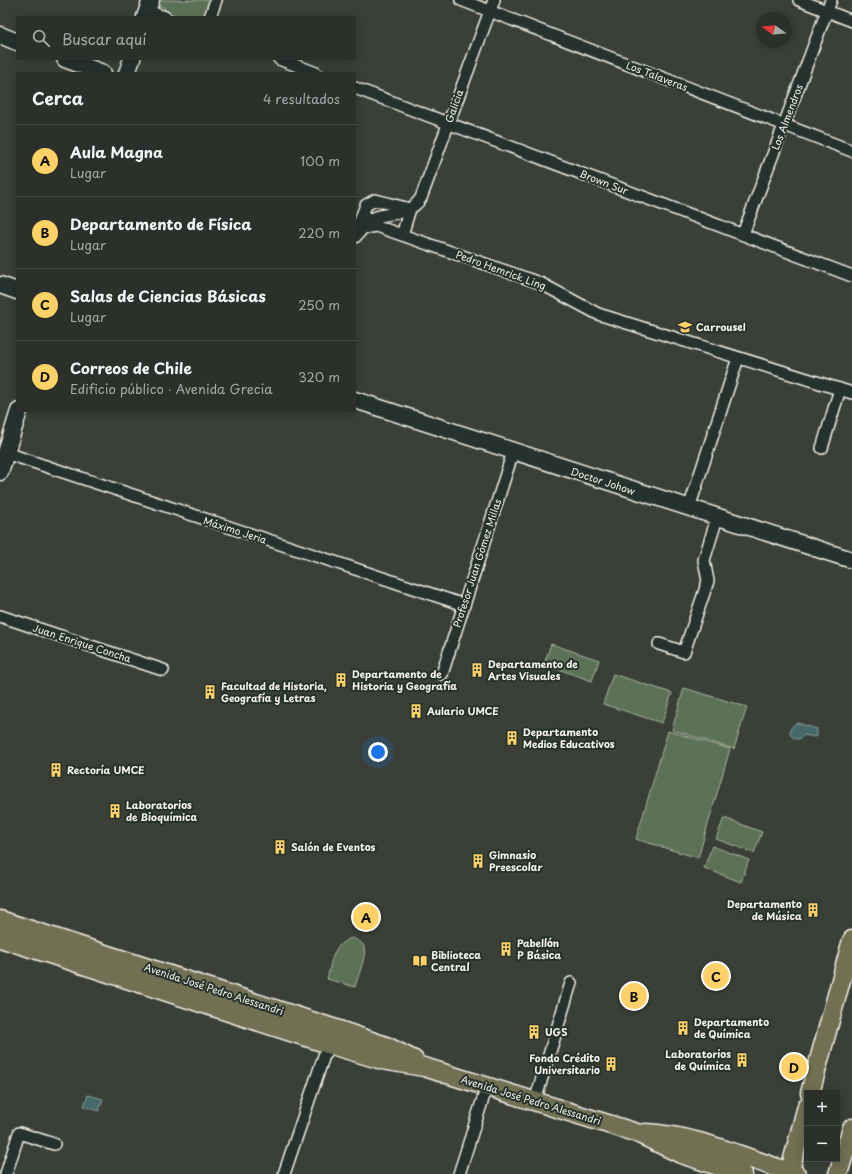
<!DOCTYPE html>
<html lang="es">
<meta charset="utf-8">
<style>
:root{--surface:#2c302a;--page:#383c36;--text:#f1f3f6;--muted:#a6a9a8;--line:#484b47;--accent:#ffd166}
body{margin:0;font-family:"Playpen Sans",sans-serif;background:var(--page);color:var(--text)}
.controls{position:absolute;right:12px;bottom:12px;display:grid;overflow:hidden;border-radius:0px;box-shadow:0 2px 10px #0003}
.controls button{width:36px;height:36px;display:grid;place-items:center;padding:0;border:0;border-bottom:1px solid var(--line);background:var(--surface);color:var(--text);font:20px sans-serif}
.compass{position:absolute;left:756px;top:12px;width:36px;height:36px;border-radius:50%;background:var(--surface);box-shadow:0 2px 10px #0003;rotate:285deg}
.you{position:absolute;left:378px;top:752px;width:14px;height:14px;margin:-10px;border:3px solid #fff;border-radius:50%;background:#1a73e8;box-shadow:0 0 0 6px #1a73e833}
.badge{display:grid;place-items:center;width:26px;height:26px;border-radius:50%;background:var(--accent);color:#111;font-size:13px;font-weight:700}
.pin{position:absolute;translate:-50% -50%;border:2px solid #fff;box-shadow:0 1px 4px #0006}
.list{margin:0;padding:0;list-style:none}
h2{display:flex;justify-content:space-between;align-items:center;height:52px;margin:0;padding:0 16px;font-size:17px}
h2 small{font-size:13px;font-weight:400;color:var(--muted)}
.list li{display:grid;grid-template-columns:26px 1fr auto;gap:12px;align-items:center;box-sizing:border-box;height:72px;padding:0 16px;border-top:1px solid var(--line)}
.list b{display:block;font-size:15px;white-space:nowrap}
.list p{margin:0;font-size:13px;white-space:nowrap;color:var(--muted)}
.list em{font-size:13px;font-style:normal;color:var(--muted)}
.icon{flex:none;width:22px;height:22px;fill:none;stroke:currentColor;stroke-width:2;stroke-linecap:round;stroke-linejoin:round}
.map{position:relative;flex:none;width:852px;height:1174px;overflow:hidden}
.search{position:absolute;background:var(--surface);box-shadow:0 2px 10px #0003;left:16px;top:16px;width:340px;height:44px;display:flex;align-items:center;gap:10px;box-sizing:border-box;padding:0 14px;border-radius:0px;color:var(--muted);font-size:15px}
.panel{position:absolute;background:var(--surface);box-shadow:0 2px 10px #0003;left:16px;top:72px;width:340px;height:340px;border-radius:0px}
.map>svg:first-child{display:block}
</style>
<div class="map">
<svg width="852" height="1174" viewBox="0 0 852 1174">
<rect width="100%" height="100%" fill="#3a4038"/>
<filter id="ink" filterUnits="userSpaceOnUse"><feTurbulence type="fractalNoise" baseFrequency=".025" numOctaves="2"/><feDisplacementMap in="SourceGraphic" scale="8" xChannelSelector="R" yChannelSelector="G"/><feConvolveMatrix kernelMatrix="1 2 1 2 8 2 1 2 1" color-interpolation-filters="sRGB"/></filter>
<g filter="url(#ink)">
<path fill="#5b7256" stroke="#a8b29f" d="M159,0H210L204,17H180L164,11L165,8L157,5Z
M551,644L599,660L592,681L544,664Z
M613,674L672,693L662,723L603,704Z
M684,688L747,707L734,749L672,730Z
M668,731L730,749L698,858L636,839Z
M724,818L762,832L754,853L716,839Z
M712,846L749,860L741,882L704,868Z
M352,938C356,940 363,942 364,947C367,956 357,978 355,987L327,979C332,961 332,944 352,938Z"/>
<path fill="#44676b" stroke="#8a9e9d" d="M797,723L817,729V736L814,737L805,735L799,739C788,739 787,727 797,723Z
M88,1095L103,1099L99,1111L84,1106Z"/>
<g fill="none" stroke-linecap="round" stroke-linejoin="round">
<defs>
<path id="street" d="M461,0L852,151
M799,0L852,21
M147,11L165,17
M210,17L216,0
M279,59L316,73
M355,88L852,276
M363,225C379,208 406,221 421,198L494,0
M357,229L366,205L375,200L410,209
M743,234L831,0
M402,235L410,209
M355,237L363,228L376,226L540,283L598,314L852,393
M822,448L840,389
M6,453L464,605
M689,508L738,358
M0,616L163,670
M659,644L684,652L708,581L704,560L717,518
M442,674L513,452
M535,1101L571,983
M6,1174L19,1133L54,1144
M284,1174L330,1038
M459,1174L487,1086"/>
<path id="secondary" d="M145,17L151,0
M0,35L17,42
M65,59L103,73
M127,73L132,59
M0,285L17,291
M355,400L852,560
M0,472L19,411"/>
<path id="primary" d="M0,920L333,1028L386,1046L414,1060
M0,938L328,1044L382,1060L424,1067L637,1133L681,1154L743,1174
M810,1093L852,940
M645,1133C697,1135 747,1159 796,1174
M789,1174L807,1106
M838,1174L852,1128"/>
</defs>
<use href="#street" stroke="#f4f1e8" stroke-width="14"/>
<use href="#secondary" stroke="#f4f1e8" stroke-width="19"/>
<use href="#primary" stroke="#f4f1e8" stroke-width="21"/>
<use href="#street" stroke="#26332d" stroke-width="11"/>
<use href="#secondary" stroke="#26332d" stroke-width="16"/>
<use href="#primary" stroke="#716f52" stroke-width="18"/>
</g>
</g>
<defs>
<symbol id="school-bare" viewBox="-9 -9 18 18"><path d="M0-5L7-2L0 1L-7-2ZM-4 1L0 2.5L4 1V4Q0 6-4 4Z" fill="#ffd166" stroke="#26332d" stroke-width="2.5" paint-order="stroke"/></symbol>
<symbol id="building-bare" viewBox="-9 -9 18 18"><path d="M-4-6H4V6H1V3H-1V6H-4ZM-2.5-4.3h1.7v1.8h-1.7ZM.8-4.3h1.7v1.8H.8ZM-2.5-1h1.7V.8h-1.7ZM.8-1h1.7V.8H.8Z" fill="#ffd166" stroke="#26332d" stroke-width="2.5" paint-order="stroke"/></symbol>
<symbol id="library-bare" viewBox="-9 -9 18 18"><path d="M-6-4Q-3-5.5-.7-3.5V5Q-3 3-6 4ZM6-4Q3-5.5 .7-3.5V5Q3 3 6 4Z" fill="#ffd166" stroke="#26332d" stroke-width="2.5" paint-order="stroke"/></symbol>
</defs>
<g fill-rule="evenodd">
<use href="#school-bare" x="675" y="317" width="20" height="20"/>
<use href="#building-bare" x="467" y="660" width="20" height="20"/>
<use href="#building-bare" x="331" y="670" width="20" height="20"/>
<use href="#building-bare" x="200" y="682" width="20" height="20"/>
<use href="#building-bare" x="406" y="701" width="20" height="20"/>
<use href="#building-bare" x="502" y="728" width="20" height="20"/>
<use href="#building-bare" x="46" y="760" width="20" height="20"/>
<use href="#building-bare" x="105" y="801" width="20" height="20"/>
<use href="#building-bare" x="270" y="837" width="20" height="20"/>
<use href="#building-bare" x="468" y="851" width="20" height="20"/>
<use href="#building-bare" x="803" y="900" width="20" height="20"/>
<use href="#building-bare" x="496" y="939" width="20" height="20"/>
<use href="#library-bare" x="410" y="951" width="20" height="20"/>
<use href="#building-bare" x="673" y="1018" width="20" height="20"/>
<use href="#building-bare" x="524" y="1022" width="20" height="20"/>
<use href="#building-bare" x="732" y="1050" width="20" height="20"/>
<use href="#building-bare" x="601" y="1054" width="20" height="20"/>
</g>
<g text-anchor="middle" stroke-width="4" stroke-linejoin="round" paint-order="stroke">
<g font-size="10" fill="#f4f1e8" stroke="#26332d">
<text transform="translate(657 76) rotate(21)" y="4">Los Talaveras</text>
<text transform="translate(454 106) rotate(-70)" y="4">Galicia</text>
<text transform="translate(787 117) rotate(-69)" y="4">Los Almendros</text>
<text transform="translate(604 182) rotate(21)" y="4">Brown Sur</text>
<text transform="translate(501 270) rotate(20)" y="4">Pedro Hemrick Ling</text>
<text transform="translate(603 481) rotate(18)" y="4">Doctor Johow</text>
<text transform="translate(235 530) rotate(18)" y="4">Máximo Jeria</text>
<text transform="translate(477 563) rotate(-72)" y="4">Profesor Juan Gómez Millas</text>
<text transform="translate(82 643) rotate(18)" y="4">Juan Enrique Concha</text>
<text transform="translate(214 989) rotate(18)" y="4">Avenida José Pedro Alessandri</text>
<text transform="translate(531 1100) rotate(17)" y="4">Avenida José Pedro Alessandri</text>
</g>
<g font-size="10" font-weight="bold" fill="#f4f1e8" stroke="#26332d" text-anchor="start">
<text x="696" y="331">Carrousel</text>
<text x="488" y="668">Departamento de<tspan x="488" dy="12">Artes Visuales</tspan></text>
<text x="352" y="678">Departamento de<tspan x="352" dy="12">Historia y Geografía</tspan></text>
<text x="221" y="690">Facultad de Historia,<tspan x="221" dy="12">Geografía y Letras</tspan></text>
<text x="427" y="715">Aulario UMCE</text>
<text x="523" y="736">Departamento<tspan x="523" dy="12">Medios Educativos</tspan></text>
<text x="67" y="774">Rectoría UMCE</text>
<text x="126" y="809">Laboratorios<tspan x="126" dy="12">de Bioquímica</tspan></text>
<text x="291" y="851">Salón de Eventos</text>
<text x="489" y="859">Gimnasio<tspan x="489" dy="12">Preescolar</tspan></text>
<text x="802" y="908" text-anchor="end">Departamento<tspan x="802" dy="12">de Música</tspan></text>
<text x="517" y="947">Pabellón<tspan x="517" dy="12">P Básica</tspan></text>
<text x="431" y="959">Biblioteca<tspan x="431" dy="12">Central</tspan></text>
<text x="694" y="1026">Departamento<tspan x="694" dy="12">de Química</tspan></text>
<text x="545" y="1036">UGS</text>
<text x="731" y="1058" text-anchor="end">Laboratorios<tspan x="731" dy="12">de Química</tspan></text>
<text x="600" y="1062" text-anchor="end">Fondo Crédito<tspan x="600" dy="12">Universitario</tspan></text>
</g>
</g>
</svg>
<div class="controls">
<button>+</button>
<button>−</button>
</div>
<svg class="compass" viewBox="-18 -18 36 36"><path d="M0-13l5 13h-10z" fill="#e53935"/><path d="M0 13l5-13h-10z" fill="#a6a9a8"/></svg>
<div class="you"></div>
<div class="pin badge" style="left:366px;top:917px">A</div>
<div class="pin badge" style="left:634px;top:996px">B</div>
<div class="pin badge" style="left:716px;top:976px">C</div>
<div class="pin badge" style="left:794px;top:1067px">D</div>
<div class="search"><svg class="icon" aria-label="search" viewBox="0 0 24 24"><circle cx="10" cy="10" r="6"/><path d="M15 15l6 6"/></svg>Buscar aquí</div>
<section class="panel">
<h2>Cerca<small>4 resultados</small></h2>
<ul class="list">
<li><span class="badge">A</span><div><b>Aula Magna</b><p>Lugar</p></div><em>100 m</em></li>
<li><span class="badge">B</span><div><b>Departamento de Física</b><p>Lugar</p></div><em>220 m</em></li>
<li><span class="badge">C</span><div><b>Salas de Ciencias Básicas</b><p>Lugar</p></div><em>250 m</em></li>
<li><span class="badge">D</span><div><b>Correos de Chile</b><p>Edificio público · Avenida Grecia</p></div><em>320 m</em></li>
</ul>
</section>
</div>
